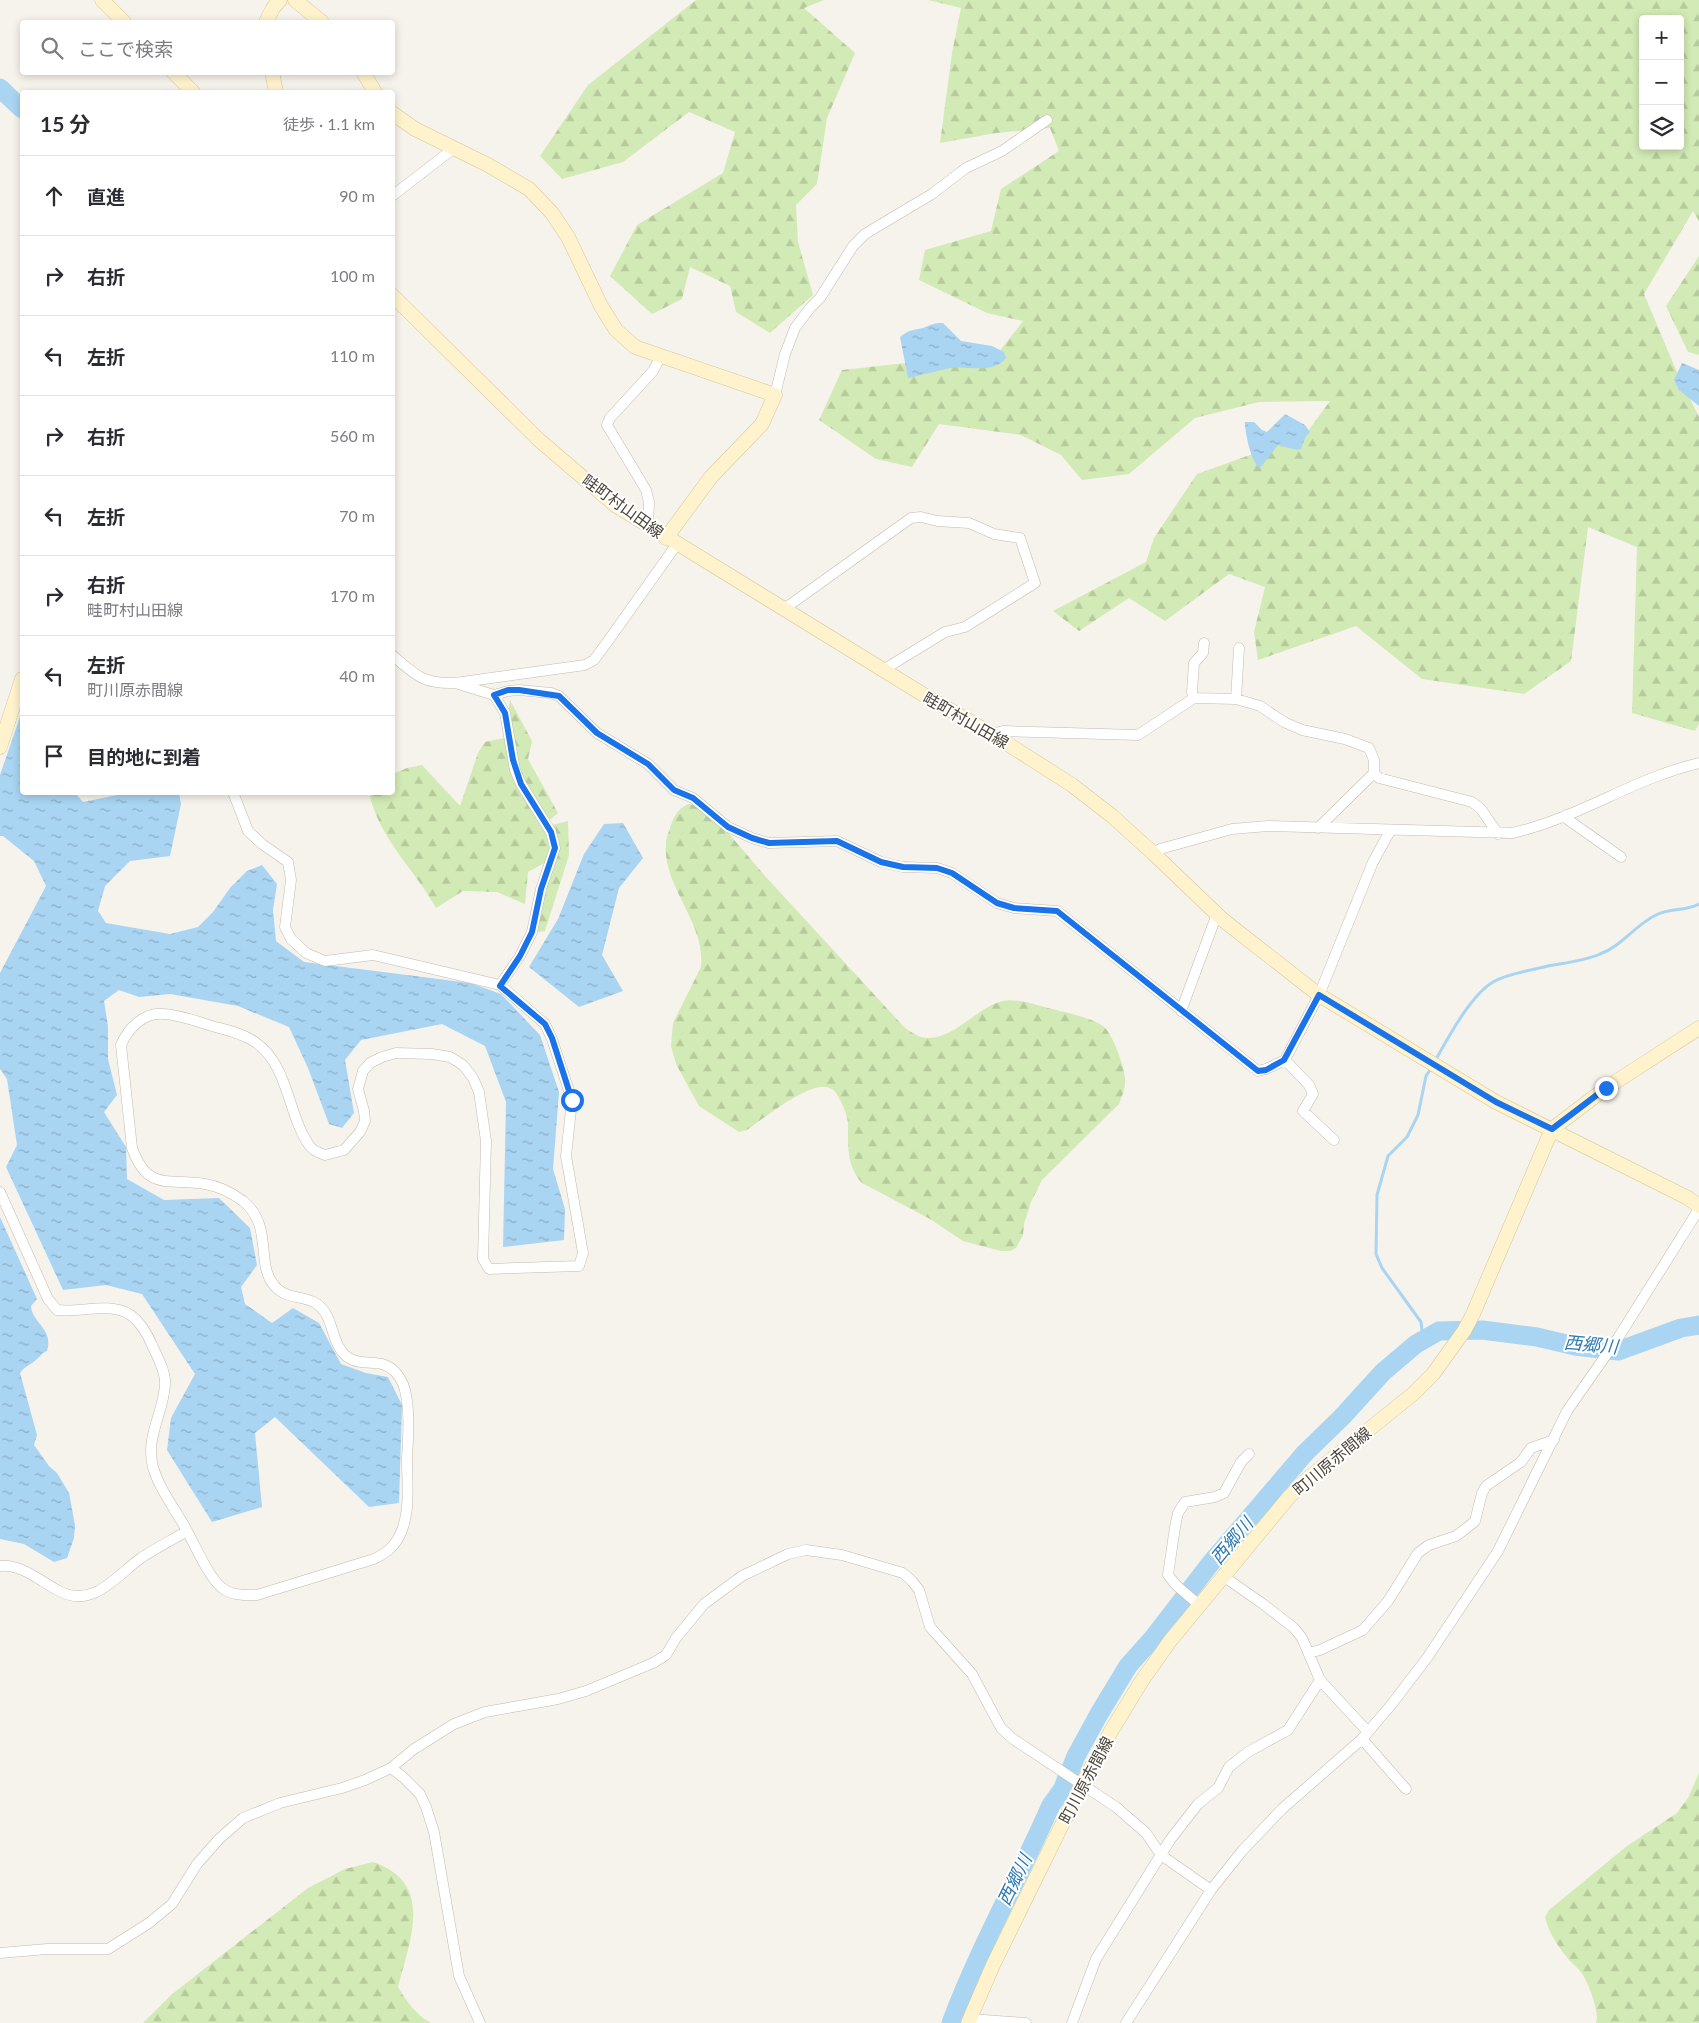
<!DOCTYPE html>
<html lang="ja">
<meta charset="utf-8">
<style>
:root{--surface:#fff;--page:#f7f7f7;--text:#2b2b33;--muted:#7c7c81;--line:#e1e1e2}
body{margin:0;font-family:Lato,"Noto Sans JP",sans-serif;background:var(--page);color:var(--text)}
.controls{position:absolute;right:15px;top:15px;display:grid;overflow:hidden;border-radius:5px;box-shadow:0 2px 8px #0003}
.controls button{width:45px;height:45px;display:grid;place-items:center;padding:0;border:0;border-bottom:1px solid var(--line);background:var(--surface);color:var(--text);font:25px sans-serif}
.stop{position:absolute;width:15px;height:15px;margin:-11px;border:4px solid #1a73e8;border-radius:50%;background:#fff}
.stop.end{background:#1a73e8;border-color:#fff;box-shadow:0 1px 5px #0008}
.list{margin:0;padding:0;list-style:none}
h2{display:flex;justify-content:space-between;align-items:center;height:65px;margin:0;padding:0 20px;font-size:21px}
h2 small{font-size:16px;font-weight:400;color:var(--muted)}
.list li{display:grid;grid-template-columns:32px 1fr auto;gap:15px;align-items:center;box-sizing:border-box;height:80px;padding:0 20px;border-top:1px solid var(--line)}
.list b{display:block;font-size:19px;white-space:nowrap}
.list p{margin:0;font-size:16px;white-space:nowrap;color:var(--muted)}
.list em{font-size:16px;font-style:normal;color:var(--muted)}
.icon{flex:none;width:28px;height:28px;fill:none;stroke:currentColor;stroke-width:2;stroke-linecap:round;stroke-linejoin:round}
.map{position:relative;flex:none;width:1699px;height:2023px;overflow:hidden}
.search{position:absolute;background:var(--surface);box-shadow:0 2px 8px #0003;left:20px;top:20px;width:375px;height:55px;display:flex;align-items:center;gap:12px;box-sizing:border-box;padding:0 18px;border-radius:5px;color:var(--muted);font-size:19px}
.panel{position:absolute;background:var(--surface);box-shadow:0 2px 8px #0003;left:20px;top:90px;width:375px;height:705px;border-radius:5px}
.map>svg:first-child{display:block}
</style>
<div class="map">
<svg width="1699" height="2023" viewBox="0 0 1699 2023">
<defs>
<pattern id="forest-firs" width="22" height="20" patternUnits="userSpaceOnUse" patternTransform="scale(1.25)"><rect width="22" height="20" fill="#d2eab5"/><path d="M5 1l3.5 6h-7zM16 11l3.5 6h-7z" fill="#b6ca9c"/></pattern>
<pattern id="water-ripples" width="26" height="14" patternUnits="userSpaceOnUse" patternTransform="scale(1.25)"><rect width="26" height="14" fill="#a9d4f2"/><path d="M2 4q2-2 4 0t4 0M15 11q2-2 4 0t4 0" fill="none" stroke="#8caec5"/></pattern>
</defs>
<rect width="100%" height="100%" fill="#f6f3ec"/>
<path fill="url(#forest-firs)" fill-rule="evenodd" d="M696,0H824L804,8L855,53L827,118L817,184L796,205L798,242L813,295L770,333L736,312L730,286L690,267L682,299L652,314L610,276L637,225L723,173L735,132L689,112L623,162L562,179L540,156L588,85Z
M928,0H1699V221L1693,211L1644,294L1676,370L1699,417V724L1695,731L1632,713L1637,547L1588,527L1571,661L1524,694L1422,679L1356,626L1258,660L1254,632L1265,587L1229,574L1165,621L1129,598L1079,631L1053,611L1146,562L1154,538L1197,474L1305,435L1330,401L1259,402L1195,418L1129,474L1082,480L1061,455L1021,435L939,424L912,467L876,459L819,420L842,370L998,353L1023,321L987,313L919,280L925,250L991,231L1001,189L1059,151L1050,128L996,133L940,143L952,53L961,8ZM1643,19H1680V146H1643Z
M1699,256V355L1688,352L1666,306Z
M510,700L532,741L528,759L558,813L540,828L568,821L569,855L545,931L531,933L548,861L528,872L525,904L497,892L463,891L436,908C415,870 381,840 370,797L371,793L392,792L393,774L407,768L422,765L460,806L478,753L485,742L504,738Z
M688,804L700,805L718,821L765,876L905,1028C910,1031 915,1035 921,1037C950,1045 977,1006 1003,1001C1017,998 1035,1005 1048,1008C1064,1012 1090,1017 1103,1026C1113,1034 1124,1066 1125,1078C1126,1087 1122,1096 1119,1104L1042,1180L1031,1202L1024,1224L1023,1235L1016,1248L1010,1251H1001L963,1241L930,1219L862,1183C847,1166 848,1148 848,1125C848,1117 844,1107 840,1100C837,1094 835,1089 827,1087C807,1083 764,1118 747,1130L739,1132L699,1106L676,1064L671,1046L673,1023L701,967C706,922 662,887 666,843C666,838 669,832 670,828C674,816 677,810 688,804Z
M1699,1773V2023H1596C1600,2013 1589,1985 1583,1975C1580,1970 1574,1965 1570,1961C1559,1948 1549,1934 1545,1917L1549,1910L1627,1846L1677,1813L1688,1798Z
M373,1862C435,1883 410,1940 398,1987C407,2002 415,2014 431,2023H143L171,1995L308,1888L345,1869Z"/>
<path fill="url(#water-ripples)" d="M943,323L961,341L992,346L1004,352L1006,358C992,375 969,365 950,368C936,371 922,375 908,378L900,337C908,330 913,330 923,328C931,325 933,323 943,323Z
M1682,363L1699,370V406L1679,390L1674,380Z
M1285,414L1305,425L1310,432L1305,438L1301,449L1297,450L1278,445L1260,468C1251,463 1245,433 1245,422H1254L1262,430L1267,432Z
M22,711V792L75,793L83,802L127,793H179L181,804L170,856L130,861L105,886L98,911L106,923L170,934L198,927L213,912L230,888L247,871L262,865L277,884L273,910L276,941L304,962L470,983L501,994L540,1035L559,1092L553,1169L565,1209L564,1240L503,1247L506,1102L485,1046L442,1024L361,1040L345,1060L354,1113L342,1128L329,1124L308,1068L289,1027L238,1006L170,994L139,997L119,990L104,1001L108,1026V1059L117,1095L104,1112L126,1147L127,1179L164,1200L219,1198L250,1228L257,1265L241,1287L245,1304L272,1323L293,1308L319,1323L341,1364L366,1373L388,1377L402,1405L399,1503L369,1507L275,1417L255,1433L262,1507L212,1522L167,1450L171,1418L195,1374L142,1294L106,1285L63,1290L6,1167L17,1145L7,1079L0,1069V973L46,886L34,861L3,836H0V775Z
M623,823L643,858L619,888L602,955L623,991L579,1007L529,967L558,919L584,854L604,824Z
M0,1217L37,1299L31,1306C32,1323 54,1329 47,1351C41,1353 41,1356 37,1359C31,1365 26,1365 20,1373L37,1435L34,1445L49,1466L57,1473L69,1493L75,1525L74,1538L67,1558L54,1562L24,1544L0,1539Z"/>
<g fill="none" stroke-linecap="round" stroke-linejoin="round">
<path stroke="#a9d4f2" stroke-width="3" d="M1435,1061C1448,1038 1470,996 1493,982C1506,974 1532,970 1548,966C1565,963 1584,961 1600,954C1622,946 1635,925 1656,915C1672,907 1683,912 1699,904
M1423,1340L1421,1322L1382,1268L1376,1254L1377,1195L1388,1156L1407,1137L1418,1115L1426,1076L1432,1067"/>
<path stroke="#a9d4f2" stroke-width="19" d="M0,88L22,109
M951,2023C979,1948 1019,1878 1051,1805L1062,1790L1076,1756L1099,1714L1128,1666L1153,1638L1210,1564L1305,1453L1342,1417L1383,1372L1416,1344L1439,1331L1482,1330L1537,1337L1575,1346L1618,1351L1681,1328L1699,1325"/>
<defs>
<path id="street" d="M392,196L453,149
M775,395L785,354L795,328L810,308L820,298L853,246L865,234L932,194L966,168L1002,151L1047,120
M648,527L649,502L646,490L607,425L610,418L653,371L661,356
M784,609L911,518L921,517L937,521L969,523L994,534L1020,538L1035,583L965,627L945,632L883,670
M392,655C416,675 422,684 455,683L585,665L594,660L608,641L677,544
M455,683L494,695L508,691L519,690L551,693L559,696L597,733L648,764L674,790L693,798L728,827L752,838L769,843L837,841L881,862L903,867L937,868L952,873L997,903L1014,908L1057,911L1258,1071L1266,1069L1285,1060L1319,995L1373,862L1390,831
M494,695L505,713L515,770L521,784L551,832L555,848L541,889L532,932L520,956L500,985
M1194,698L1192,692L1194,663L1203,653L1204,643
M1236,699L1239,648
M992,734L1003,731L1138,735L1194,698L1236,699L1260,706L1284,722L1302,730L1345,739L1369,748L1374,760V773L1379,778L1472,802L1481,809L1498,834
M1566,815L1567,819L1621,857
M1318,828L1374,773
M1153,853L1160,849L1232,829L1268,826L1512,833C1577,819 1634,778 1699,763
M1181,1011L1217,914
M1285,1060L1309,1085L1313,1094L1303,1111L1334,1140
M0,1192L48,1299L57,1310C81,1313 107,1302 129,1314C139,1320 148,1335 152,1345C157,1356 166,1372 165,1384C164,1412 145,1437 153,1467C159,1489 176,1510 187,1531C172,1540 156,1548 141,1558C116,1576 93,1609 59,1591C40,1581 22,1564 0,1566
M187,1531C196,1547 208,1576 222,1588C232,1596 246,1595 257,1595L374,1559C389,1552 398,1543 403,1527C410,1506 407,1481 407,1459C408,1438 410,1416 406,1395C405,1388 401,1379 397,1374C383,1356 365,1368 349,1358C330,1346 335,1316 317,1304C302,1294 286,1301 273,1284C256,1262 273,1225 243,1201C232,1193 218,1186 205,1184C168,1178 148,1192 132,1148L121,1045C128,1028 144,1012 164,1014C180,1015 196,1021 212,1026C226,1030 242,1033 255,1042C289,1065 287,1113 309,1145C312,1150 319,1153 325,1155L344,1150L360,1132L365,1121L364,1111L358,1089L363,1071L370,1063L382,1057L396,1053L432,1054L450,1057L463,1065L473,1078L479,1092L486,1141L483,1259L489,1269L579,1266L583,1253L566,1156L572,1100L552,1039L545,1024L500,985L373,955L325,961L306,953L291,939L285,927L291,880L288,862L262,844L248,831L233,792
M1223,1576L1263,1604L1294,1628L1302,1638L1320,1680L1368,1732
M1199,1605L1176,1585L1168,1575L1175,1527L1178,1513L1185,1502L1215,1497L1224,1493L1241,1462L1249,1454
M1309,1653L1320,1650L1363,1630L1388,1601L1418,1553L1429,1545L1456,1536L1468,1527L1475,1521L1482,1493L1486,1486L1521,1462L1531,1448L1554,1440
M1362,1739L1406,1789
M391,1768L403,1777L420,1794L426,1807L434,1832L459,1976L480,2023
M0,1953L47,1949H108L149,1923L172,1904L197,1864L219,1839L243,1818L280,1803L342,1788L365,1780L391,1768L414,1749L454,1724L485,1712L558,1699L586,1691L653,1663L666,1655L676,1638L704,1604L742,1576L788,1554L806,1550L842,1555L903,1573L912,1581L919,1590L930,1627L972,1674L1001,1728L1013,1739L1116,1807L1146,1833L1161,1855L1211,1890
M970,2019L1026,2023
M1072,2023L1096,1959L1170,1840L1198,1804L1218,1788L1229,1767L1248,1752L1288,1730L1320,1680
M1126,2023L1211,1890L1242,1851L1282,1809L1362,1739L1391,1705L1427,1658L1498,1551L1567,1411L1618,1338L1699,1209"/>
<path id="secondary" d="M102,0L124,22
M295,0L322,22
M266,22L273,8L280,0
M173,72L193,92
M272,72L276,92
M363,72L375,92
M392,113L415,129L488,165L529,189L552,213L568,237L601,306L616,330L635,347L775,395L762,424L711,477L666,538
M392,295L539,440L615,505L924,695L992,734L1072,785L1112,816L1153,853L1223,920L1319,995L1496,1102L1688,1198L1699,1206
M0,747L22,679
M968,2023L993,1965L1082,1784L1110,1733L1141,1682L1170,1641L1289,1497L1306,1480L1413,1394L1433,1374L1464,1331L1473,1314L1552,1129L1606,1088L1699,1028"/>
</defs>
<use href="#street" stroke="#c2bbae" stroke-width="11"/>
<use href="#secondary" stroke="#d6c79b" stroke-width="15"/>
<use href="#street" stroke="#fff" stroke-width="10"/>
<use href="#secondary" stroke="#fff3cd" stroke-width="14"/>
</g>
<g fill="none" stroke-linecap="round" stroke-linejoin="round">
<path stroke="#1a73e8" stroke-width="6" d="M572,1100L552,1038L545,1024L500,986L520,956L532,932L541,889L555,848L551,832L521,784L513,760L505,713L494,695L508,690H519L559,696L597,733L648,764L674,790L693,798L728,827L752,838L769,843L837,841L881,862L903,867L937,868L952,873L997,903L1014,908L1057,911L1258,1071L1266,1070L1284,1060L1319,995L1496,1102L1552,1129L1606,1088"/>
</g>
<g text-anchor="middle" stroke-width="4" stroke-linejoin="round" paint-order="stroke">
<g font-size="16" fill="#4b4439" stroke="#fff">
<text transform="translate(623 506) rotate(36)" y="6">畦町村山田線</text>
<text transform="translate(966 720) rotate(30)" y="6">畦町村山田線</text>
<text transform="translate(1332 1461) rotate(-40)" y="6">町川原赤間線</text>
<text transform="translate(1086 1780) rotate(-62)" y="6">町川原赤間線</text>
</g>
<g font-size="18" font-style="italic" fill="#2e7ab2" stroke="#fff">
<text transform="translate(1591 1345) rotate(5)" y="6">西郷川</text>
<text transform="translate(1232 1541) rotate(-50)" y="6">西郷川</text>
<text transform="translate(1015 1880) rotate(-64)" y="6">西郷川</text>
</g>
</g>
</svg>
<div class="controls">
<button>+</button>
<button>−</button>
<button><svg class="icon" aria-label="layers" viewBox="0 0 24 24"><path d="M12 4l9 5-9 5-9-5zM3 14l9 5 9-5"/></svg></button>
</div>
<div class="stop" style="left:572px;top:1100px"></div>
<div class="stop end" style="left:1606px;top:1088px"></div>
<div class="search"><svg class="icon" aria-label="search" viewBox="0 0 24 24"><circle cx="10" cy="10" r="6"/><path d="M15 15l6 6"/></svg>ここで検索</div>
<section class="panel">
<h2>15 分<small>徒歩 · 1.1 km</small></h2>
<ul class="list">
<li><svg class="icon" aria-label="ahead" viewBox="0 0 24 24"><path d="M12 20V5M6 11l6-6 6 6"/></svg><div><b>直進</b></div><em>90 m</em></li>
<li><svg class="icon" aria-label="right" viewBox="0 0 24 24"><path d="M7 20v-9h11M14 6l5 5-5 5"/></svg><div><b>右折</b></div><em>100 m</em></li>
<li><svg class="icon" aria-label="left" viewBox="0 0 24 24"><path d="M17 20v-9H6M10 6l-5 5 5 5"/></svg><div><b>左折</b></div><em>110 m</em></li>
<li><svg class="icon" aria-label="right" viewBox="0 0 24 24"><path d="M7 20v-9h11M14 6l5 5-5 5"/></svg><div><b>右折</b></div><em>560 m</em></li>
<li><svg class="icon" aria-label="left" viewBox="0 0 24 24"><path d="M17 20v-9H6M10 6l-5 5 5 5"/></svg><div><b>左折</b></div><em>70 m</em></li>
<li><svg class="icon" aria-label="right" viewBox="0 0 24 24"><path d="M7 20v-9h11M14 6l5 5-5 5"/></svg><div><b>右折</b><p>畦町村山田線</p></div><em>170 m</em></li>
<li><svg class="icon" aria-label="left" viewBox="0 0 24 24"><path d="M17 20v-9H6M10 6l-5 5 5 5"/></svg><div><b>左折</b><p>町川原赤間線</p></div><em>40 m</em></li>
<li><svg class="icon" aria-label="arrive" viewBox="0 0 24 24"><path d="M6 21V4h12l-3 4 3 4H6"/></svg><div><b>目的地に到着</b></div></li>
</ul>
</section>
</div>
